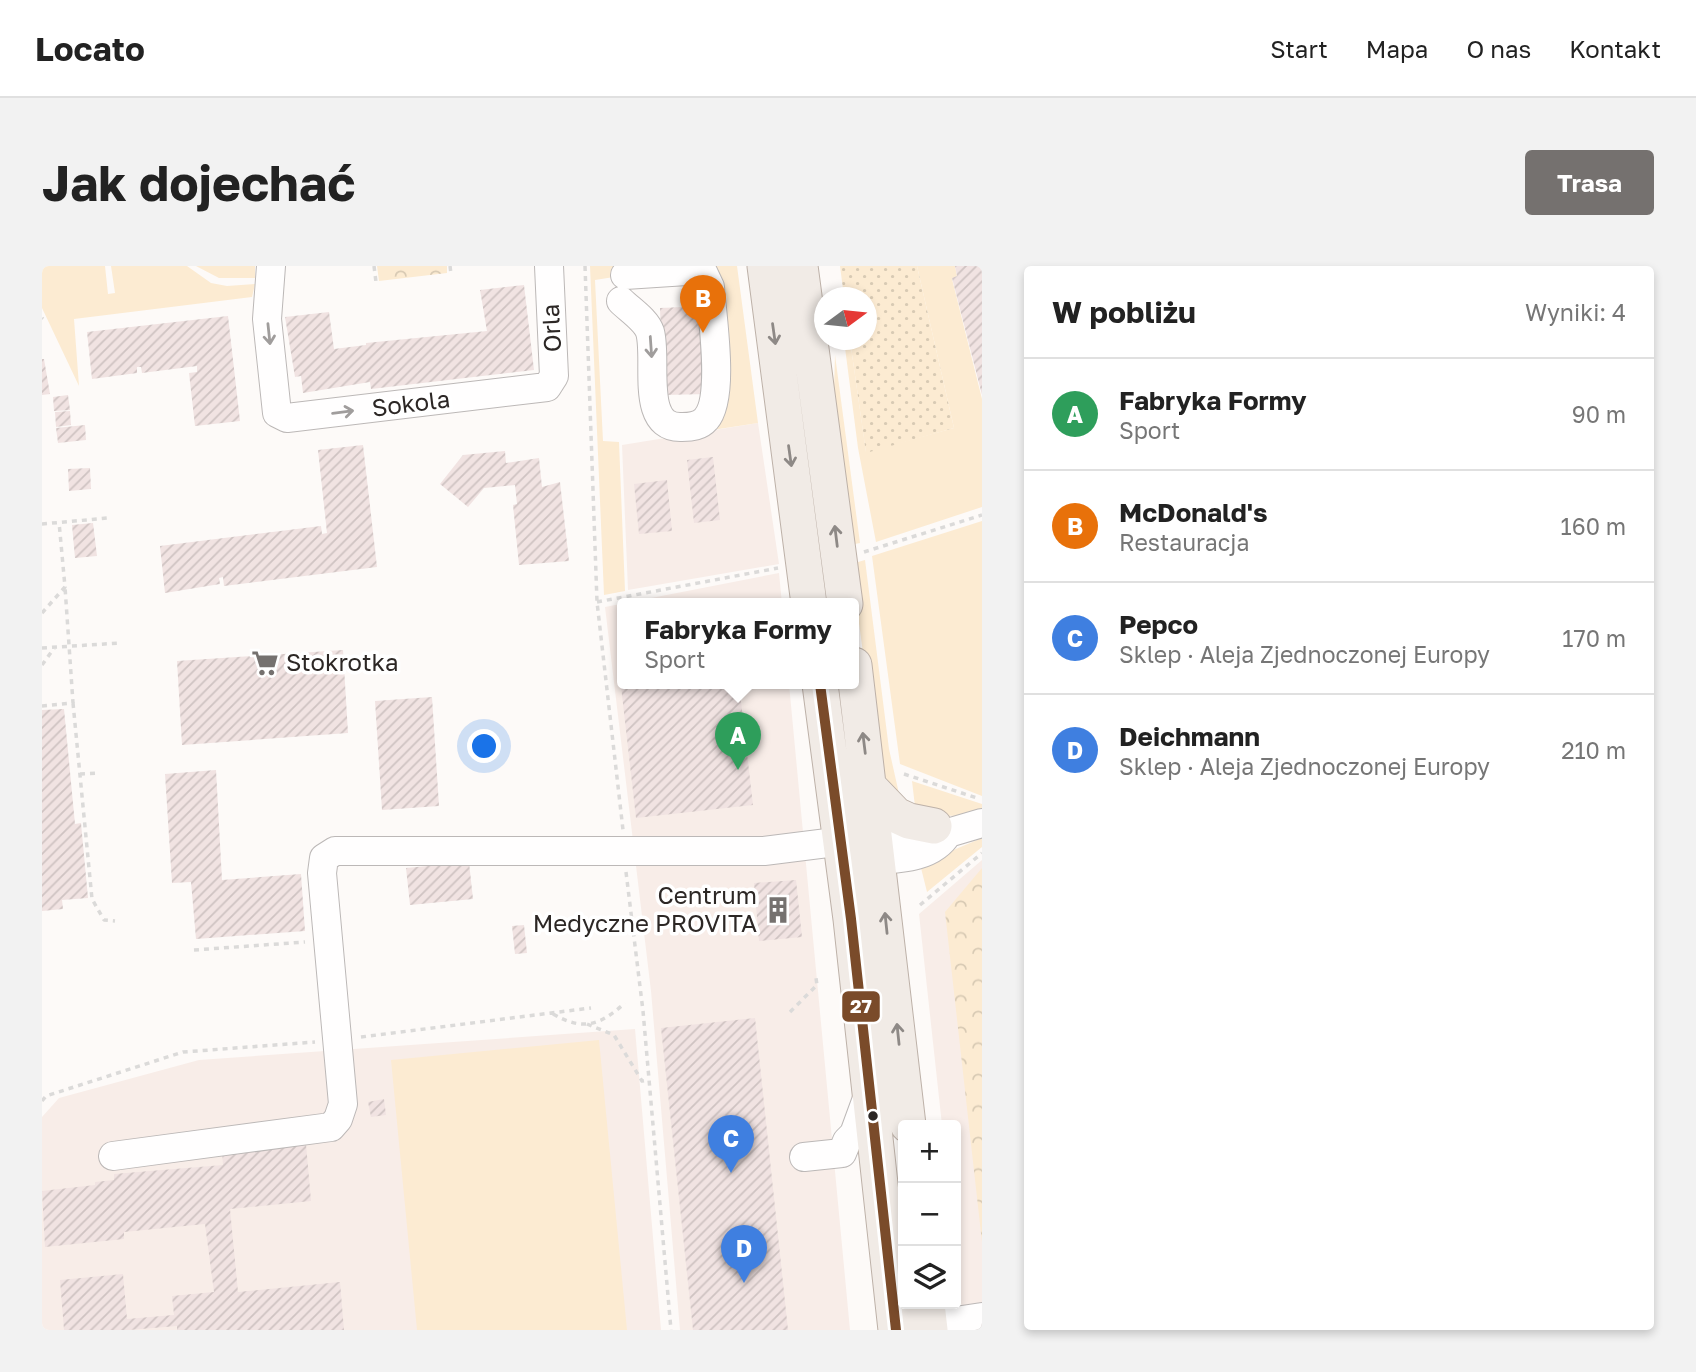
<!DOCTYPE html>
<html lang="pl">
<meta charset="utf-8">
<style>
:root{--surface:#fff;--page:#f2f2f2;--text:#222;--muted:#767676;--line:#e0e0e0;--accent:#75716f}
body{margin:0;font-family:"Golos Text",sans-serif;background:var(--page);color:var(--text)}
.controls{position:absolute;right:21px;bottom:21px;display:grid;overflow:hidden;border-radius:7px;box-shadow:0 4px 10px #0003}
.controls button{width:63px;height:63px;display:grid;place-items:center;padding:0;border:0;border-bottom:2px solid var(--line);background:var(--surface);color:var(--text);font:35px sans-serif}
.compass{position:absolute;left:772px;top:21px;width:63px;height:63px;border-radius:50%;background:var(--surface);box-shadow:0 4px 10px #0003;rotate:75deg}
.you{position:absolute;left:443px;top:481px;width:24px;height:24px;margin:-18px;border:5px solid #fff;border-radius:50%;background:#1a73e8;box-shadow:0 0 0 10px #1a73e833}
.badge{display:grid;place-items:center;width:46px;height:46px;border-radius:50%;background:var(--accent);color:#fff;font-size:23px;font-weight:700}
.pin{position:absolute;translate:-50% -58px;filter:drop-shadow(0 2px 4px #0008)}
.pin::after{content:'';position:absolute;top:37px;width:24px;height:21px;background:inherit;clip-path:polygon(0 0,100% 0,50% 100%)}
.popup{position:absolute;left:575px;top:332px;width:242px;height:91px;box-sizing:border-box;display:grid;place-content:center;border-radius:7px;background:var(--surface);filter:drop-shadow(0 2px 5px #0005);font-size:23px;white-space:nowrap;color:var(--muted)}
.popup b{font-size:26px;color:var(--text)}
.popup::after{content:'';position:absolute;left:50%;top:100%;margin-left:-14px;border:14px solid transparent;border-top-color:var(--surface)}
.list{margin:0;padding:0;list-style:none}
h2{display:flex;justify-content:space-between;align-items:center;height:91px;margin:0;padding:0 28px;font-size:30px}
h2 small{font-size:23px;font-weight:400;color:var(--muted)}
.list li{display:grid;grid-template-columns:46px 1fr auto;gap:21px;align-items:center;box-sizing:border-box;height:112px;padding:0 28px;border-top:2px solid var(--line)}
.list b{display:block;font-size:26px;white-space:nowrap}
.list p{margin:0;font-size:23px;white-space:nowrap;color:var(--muted)}
.list em{font-size:23px;font-style:normal;color:var(--muted)}
.icon{flex:none;width:38px;height:38px;fill:none;stroke:currentColor;stroke-width:2;stroke-linecap:round;stroke-linejoin:round}
.map{position:relative;flex:none;width:940px;height:1064px;overflow:hidden;border-radius:7px}
header{display:flex;align-items:center;gap:42px;box-sizing:border-box;height:98px;padding:0 35px;background:var(--surface);border-bottom:2px solid var(--line)}
header strong{font-size:33px}
nav{display:flex;gap:38px;margin-inline-start:auto;font-size:24px}
.intro{display:flex;align-items:center;justify-content:space-between;box-sizing:border-box;height:168px;padding:0 42px}
h1{margin:0;font-size:49px}
.button{padding:18px 32px;border-radius:7px;background:var(--accent);color:#fff;font-size:24px;font-weight:700}
main{display:flex;gap:42px;padding:0 42px}
aside{flex:1;background:var(--surface);border-radius:7px;box-shadow:0 4px 10px #0003}
.map>svg:first-child{display:block}
</style>
<header>
<strong>Locato</strong>
<nav><a>Start</a><a>Mapa</a><a>O nas</a><a>Kontakt</a></nav>
</header>
<div class="intro"><h1>Jak dojechać</h1><a class="button">Trasa</a></div>
<main>
<div class="map">
<svg width="940" height="1064" viewBox="0 0 940 1064">
<defs>
<pattern id="forest-crowns" width="20" height="18" patternUnits="userSpaceOnUse" patternTransform="scale(1.75)"><rect width="20" height="18" fill="#fcebd2"/><path d="M2 6a3 3 0 1 1 6 0M12 15a3 3 0 1 1 6 0" fill="none" stroke="#d8cab4"/></pattern>
<pattern id="garden-dots" width="8" height="8" patternUnits="userSpaceOnUse" patternTransform="scale(1.75)"><rect width="8" height="8" fill="#fcebd2"/><path d="M2 2h.1M6 6h.1" fill="none" stroke="#d8cab4" stroke-width="1.8" stroke-linecap="round"/></pattern>
<pattern id="building-hatch" width="6" height="6" patternUnits="userSpaceOnUse" patternTransform="scale(1.75)"><rect width="6" height="6" fill="#f1e3e2"/><path d="M-1 1l2-2M0 6l6-6M5 7l2-2" fill="none" stroke="#cfc3c2"/></pattern>
</defs>
<rect width="100%" height="100%" fill="#fdfaf8"/>
<path fill="#f8ede8" d="M716,157L737,298L586,324L580,179Z
M737,307L740,338H580V418H747L808,1064H638L609,725L563,341Z
M940,594V1064H926L918,1033L914,992V859H900L877,648Z
M593,763L619,1064H0V851L17,832L157,794Z"/>
<path fill="#fcebd2" d="M0,0H63L66,28L73,27L69,0H145L169,17L185,20L213,18L210,31L32,53L37,120L0,42Z
M154,0H213V12H177Z
M548,0H574L572,11L553,14L561,175L577,176L583,325L562,329Z
M671,0H695L716,157L664,165C672,128 703,27 671,0Z
M875,0H913L915,10L910,13L940,133V241L834,276L816,182L802,74H808L824,186L912,162Z
M793,89L818,277L808,279L791,158Z
M940,255V530L858,498L830,290Z
M823,294L847,483L860,541L839,520L809,298Z
M870,515L940,538V547L919,550L874,549Z
M940,572V581L885,626L878,598Z
M557,774L585,1064H375L349,794Z"/>
<path fill="url(#forest-crowns)" d="M335,0H405V7L337,15Z
M940,602V976L903,646Z"/>
<path fill="url(#garden-dots)" d="M798,0H875L912,162L824,187L808,74H824V32L802,31Z"/>
<path fill="url(#building-hatch)" d="M913,0H940V129L910,12L915,10Z
M482,19L492,104L329,123L328,116L261,127L259,110L253,111L243,51L287,46L292,83L324,79V77L445,65L438,24Z
M664,40L667,128L621,129L618,42Z
M186,50L198,155L153,160L147,107L155,106V100L100,107L99,101H95V107L50,113L45,66Z
M0,93H2L8,128L0,129Z
M26,129L28,144L12,145L11,131Z
M28,145L29,159L14,161L13,146Z
M43,159L44,174L16,177L14,162Z
M321,179L335,301L182,320L181,311L177,312L178,318L123,327L118,280L279,260L280,268L285,267L276,184Z
M463,185L464,197L497,192L500,221L518,216L527,295L477,299L471,239L475,238L473,219L442,222L426,241L398,218L421,189Z
M671,191L678,254L652,257L645,194Z
M48,202L49,223L27,225L26,203Z
M625,214L630,265L597,268L592,218Z
M51,257L55,290L33,292L30,259Z
M301,384L306,467L140,479L135,395Z
M576,394H580V418H697L711,539L594,552Z
M390,431L397,540L340,544L333,435Z
M22,443L33,558L39,557L46,632L20,634L21,643L0,645V444Z
M174,504L180,614L259,608L263,665L154,673L149,616L130,617L123,508Z
M427,596L431,633L368,639L364,602Z
M754,614L760,671L717,675L712,617Z
M482,659L485,687L473,688L470,660Z
M713,752L746,1064H651L619,762Z
M342,833L344,849L329,851L326,836Z
M264,878L269,935L188,943L196,1026L298,1016L302,1064H135V1060L87,1064H22L18,1014L81,1008L85,1053L132,1049L130,1030L172,1026L163,958L82,966V973L3,981L0,925L53,919V916L72,914V908L181,899L180,886Z"/>
<g fill="none" stroke-linecap="round" stroke-linejoin="round">
<defs>
<path id="minor" d="M229,0L225,53L235,147L245,152L505,121L512,110L507,0
M579,35C588,44 604,54 608,66C616,93 597,163 640,161C650,161 658,160 664,153C683,132 670,50 668,21L660,4L583,9
M814,596C844,592 888,597 906,567L940,557
M800,887L805,875L812,868L827,827
M71,890L289,861L296,853L301,838L280,607L282,592L293,585H722L881,565L891,560
M762,891L800,887
M867,1062L940,1051"/>
<path id="major" d="M723,0L767,338
M758,0L803,338
M812,399L866,859
M778,418L809,653L854,1064
M828,522L854,549L867,555L892,560
M885,1038L888,1064"/>
</defs>
<use href="#minor" stroke="#bcb8b7" stroke-width="30"/>
<use href="#major" stroke="#bdb1a8" stroke-width="37"/>
<path stroke="#dbdad9" stroke-width="3.5" stroke-dasharray="5 5" stroke-linecap="butt" d="M332,0L334,16
M408,0L409,8
M543,0L555,336L581,564
M0,52L1,53
M0,258L66,252
M822,286L940,249
M555,336L736,302
M0,347L23,321L17,256
M0,382L78,377
M0,399L13,381
M31,437L50,633L62,654L73,655
M0,440L31,437L23,321
M38,508L57,507
M862,508L938,533
M584,606L601,745L629,1064
M878,639L940,587
M152,684L263,676
M748,746L775,719L774,712
M511,748C541,765 557,760 583,737
M545,758L572,769L600,815L606,814
M319,771L549,742
M0,835L4,830L141,786L273,776"/>
<use href="#minor" stroke="#fffefe" stroke-width="28"/>
<use href="#major" stroke="#f1ebe6" stroke-width="35"/>
<defs>
<path id="bus-1" d="M778,418L809,653L854,1064"/>
</defs>
<use href="#bus-1" stroke="#fff" stroke-width="16"/>
<use href="#bus-1" stroke="#7a4b2a" stroke-width="10"/>
</g>
<defs><path id="oneway-shaft" d="M-6 0H5M1.5-3L5.5 0L1.5 3" fill="none" stroke-width="1.6" stroke-linecap="round" stroke-linejoin="round" transform="scale(1.75)"/></defs>
<g stroke="#a09d9c">
<use href="#oneway-shaft" transform="translate(227 68) rotate(84)"/>
<use href="#oneway-shaft" transform="translate(609 81) rotate(86)"/>
<use href="#oneway-shaft" transform="translate(301 146) rotate(-7)"/>
</g>
<g stroke="#8e8986">
<use href="#oneway-shaft" transform="translate(732 68) rotate(82)"/>
<use href="#oneway-shaft" transform="translate(748 190) rotate(82)"/>
<use href="#oneway-shaft" transform="translate(794 270) rotate(-97)"/>
<use href="#oneway-shaft" transform="translate(822 477) rotate(-97)"/>
<use href="#oneway-shaft" transform="translate(844 657) rotate(-96)"/>
<use href="#oneway-shaft" transform="translate(856 768) rotate(-96)"/>
</g>
<defs>
<symbol id="supermarket-bare" viewBox="-9 -9 18 18"><path d="M-6-5.5h2.5l.6 2H6L4.5 2H-2.5L-4.4-4H-6ZM-1.5 3.2a1.3 1.3 0 1 0 .1 0ZM3 3.2a1.3 1.3 0 1 0 .1 0Z" fill="#75716f" stroke="#fff" stroke-width="2.5" paint-order="stroke"/></symbol>
<symbol id="building-bare" viewBox="-9 -9 18 18"><path d="M-4-6H4V6H1V3H-1V6H-4ZM-2.5-4.3h1.7v1.8h-1.7ZM.8-4.3h1.7v1.8H.8ZM-2.5-1h1.7V.8h-1.7ZM.8-1h1.7V.8H.8Z" fill="#75716f" stroke="#fff" stroke-width="2.5" paint-order="stroke"/></symbol>
</defs>
<g fill-rule="evenodd">
<use href="#supermarket-bare" x="204" y="378" width="38" height="38"/>
<use href="#building-bare" x="717" y="625" width="38" height="38"/>
</g>
<circle fill="#2c2725" stroke="#fff" stroke-width="2.5" cx="831" cy="850" r="6"/>
<g text-anchor="middle" stroke-width="7" stroke-linejoin="round" paint-order="stroke">
<g font-size="24" fill="#2c2725" stroke="#fff">
<text transform="translate(510 62) rotate(-93)" y="8">Orla</text>
<text transform="translate(369 138) rotate(-7)" y="8">Sokola</text>
</g>
<g font-size="24" fill="#2c2725" stroke="#fff" text-anchor="start">
<text x="244" y="405">Stokrotka</text>
<text x="715" y="638" text-anchor="end">Centrum<tspan x="715" dy="28">Medyczne PROVITA</tspan></text>
</g>
</g>
<rect stroke="#fff" stroke-width="2.5" x="799" y="724" width="40" height="33" rx="7" fill="#7a4b2a"/>
<g font-size="19" text-anchor="middle" font-weight="bold" fill="#fff">
<text x="819" y="747">27</text>
</g>
</svg>
<div class="controls">
<button>+</button>
<button>−</button>
<button><svg class="icon" aria-label="layers" viewBox="0 0 24 24"><path d="M12 4l9 5-9 5-9-5zM3 14l9 5 9-5"/></svg></button>
</div>
<svg class="compass" viewBox="-18 -18 36 36"><path d="M0-13l5 13h-10z" fill="#e53935"/><path d="M0 13l5-13h-10z" fill="#767676"/></svg>
<div class="you"></div>
<div class="pin badge" style="left:696px;top:504px;background:#2e9e5b">A</div>
<div class="popup"><b>Fabryka Formy</b>Sport</div>
<div class="pin badge" style="left:661px;top:67px;background:#e8710a">B</div>
<div class="pin badge" style="left:689px;top:907px;background:#3f7fe0">C</div>
<div class="pin badge" style="left:702px;top:1017px;background:#3f7fe0">D</div>
</div>
<aside>
<h2>W pobliżu<small>Wyniki: 4</small></h2>
<ul class="list">
<li><span class="badge" style="background:#2e9e5b">A</span><div><b>Fabryka Formy</b><p>Sport</p></div><em>90 m</em></li>
<li><span class="badge" style="background:#e8710a">B</span><div><b>McDonald's</b><p>Restauracja</p></div><em>160 m</em></li>
<li><span class="badge" style="background:#3f7fe0">C</span><div><b>Pepco</b><p>Sklep · Aleja Zjednoczonej Europy</p></div><em>170 m</em></li>
<li><span class="badge" style="background:#3f7fe0">D</span><div><b>Deichmann</b><p>Sklep · Aleja Zjednoczonej Europy</p></div><em>210 m</em></li>
</ul>
</aside>
</main>
